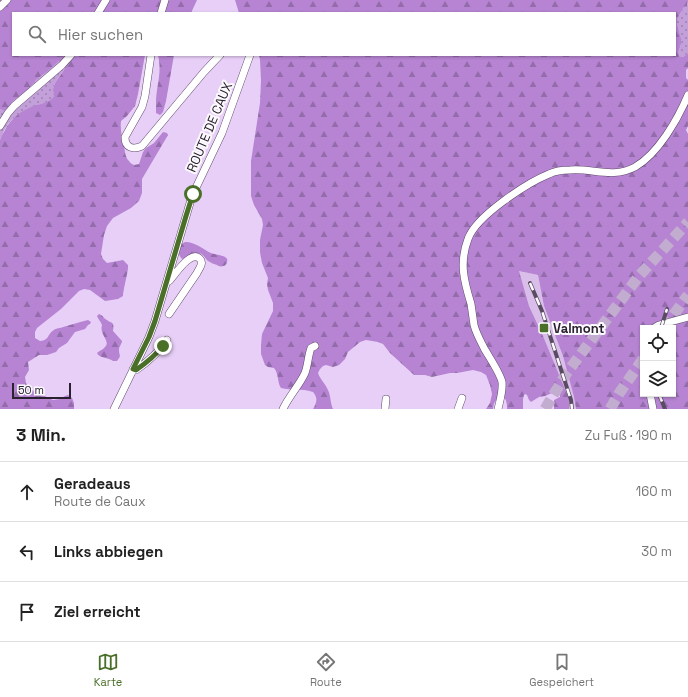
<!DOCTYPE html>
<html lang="de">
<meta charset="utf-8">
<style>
:root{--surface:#fff;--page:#f6f6f6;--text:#222;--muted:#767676;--line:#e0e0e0;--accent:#4a6f28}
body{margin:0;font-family:"Space Grotesk",sans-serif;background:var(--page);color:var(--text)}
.controls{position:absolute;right:12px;bottom:12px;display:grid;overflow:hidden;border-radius:0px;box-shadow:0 1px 3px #0004}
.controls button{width:36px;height:36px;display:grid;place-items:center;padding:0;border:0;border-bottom:1px solid var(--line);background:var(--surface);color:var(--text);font:20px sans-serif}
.scale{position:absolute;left:12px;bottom:10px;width:59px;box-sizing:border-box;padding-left:4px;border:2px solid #2a212f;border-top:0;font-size:11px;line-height:14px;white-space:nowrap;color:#2a212f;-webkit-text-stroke:3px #fcfafe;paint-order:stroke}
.stop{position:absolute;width:12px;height:12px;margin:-9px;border:3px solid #4a6f28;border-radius:50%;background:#fff}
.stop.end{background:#4a6f28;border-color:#fff;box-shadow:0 1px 4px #0008}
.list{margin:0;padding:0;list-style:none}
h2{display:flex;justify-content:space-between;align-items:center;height:52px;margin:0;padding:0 16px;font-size:17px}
h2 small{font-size:13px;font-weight:400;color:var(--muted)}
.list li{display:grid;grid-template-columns:26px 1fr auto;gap:12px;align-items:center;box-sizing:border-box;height:60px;padding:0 16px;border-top:1px solid var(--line)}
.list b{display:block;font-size:15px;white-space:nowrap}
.list p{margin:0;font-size:13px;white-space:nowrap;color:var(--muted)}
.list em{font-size:13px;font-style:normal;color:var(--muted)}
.icon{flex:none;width:22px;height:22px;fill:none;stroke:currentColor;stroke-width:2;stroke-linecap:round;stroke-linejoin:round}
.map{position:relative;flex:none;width:688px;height:409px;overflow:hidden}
.search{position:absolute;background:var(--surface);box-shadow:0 1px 3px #0004;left:12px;right:12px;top:12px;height:44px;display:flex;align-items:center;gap:10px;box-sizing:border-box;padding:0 14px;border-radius:0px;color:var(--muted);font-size:15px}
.sheet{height:232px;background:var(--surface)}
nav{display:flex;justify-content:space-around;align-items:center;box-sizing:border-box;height:56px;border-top:1px solid var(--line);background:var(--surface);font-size:11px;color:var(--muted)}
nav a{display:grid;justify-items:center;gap:2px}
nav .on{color:var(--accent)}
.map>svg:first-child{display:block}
</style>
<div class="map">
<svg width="688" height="409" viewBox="0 0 688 409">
<defs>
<pattern id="grass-dots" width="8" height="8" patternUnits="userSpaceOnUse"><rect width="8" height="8" fill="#c4a0da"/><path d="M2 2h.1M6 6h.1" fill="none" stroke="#9f82b1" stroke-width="1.8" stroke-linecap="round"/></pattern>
<pattern id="forest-firs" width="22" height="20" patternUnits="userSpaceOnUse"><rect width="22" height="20" fill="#b684d2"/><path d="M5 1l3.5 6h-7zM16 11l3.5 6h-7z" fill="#946cab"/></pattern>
</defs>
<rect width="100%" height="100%" fill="#e8cff7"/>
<path fill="#dabeea" d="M518,271L538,275L544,306L563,356L574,397L576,409H569V400L567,394L543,336L529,306Z"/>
<path fill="url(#grass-dots)" d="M688,4V53L683,57H680L678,53L681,44V38L677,24V19L684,7L687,6Z
M59,61H62L66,65C63,74 54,80 53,90C53,92 54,94 54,96C49,104 45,102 38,105C32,108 18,115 13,119C6,124 3,133 0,140V109L4,111L8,109L13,101L29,89L36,80L42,76Z"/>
<path fill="url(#forest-firs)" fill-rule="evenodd" d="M0,0H197L191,13H13V55H145L138,94L135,106L127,116L121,121C120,130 122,137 124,146C125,151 125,157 129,161C130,163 132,164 134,165L139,164L143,152L146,148L154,143L163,132L167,133L168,135L142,179V193L139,201L131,208L113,218L107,226L104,235L101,254L103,259L107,263L123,260C124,261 127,264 128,265C129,269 123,290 123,296L118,299L105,301L90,290L84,289L79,291L61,309L37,328L35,332V338L40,341C50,340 47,334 54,330C54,329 59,328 60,328C70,325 79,322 88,320L91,322L90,324L88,325L85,329L75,332L67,343L59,348L56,352L47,355H39L28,362L29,370L25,377L26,383L30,389L53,400L60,399L65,396L68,395L72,398L74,403V409H0V140C1,138 2,134 4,132C9,121 18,113 29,108C37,103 48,105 54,96C54,94 53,92 53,90C54,80 63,75 66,65L62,61H59L48,71L36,80L29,89L13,101L8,109L4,111L0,109Z
M235,0H688L687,6L684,7L677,19V24L681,38V44L678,53L680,57H683L688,53V68L686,70V78L688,80V126L686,130L688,134V409H576L574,397L563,356L544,306L538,275L519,271L529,306L543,336L567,394L569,400V409H554V400L560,397V394L558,392L552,393L545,396L539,397L531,402L529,400L527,395L525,394L524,395L523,399V409H507C507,405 507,401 504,397C496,398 494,401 493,409H486L490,403L492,394L490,385L486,375L481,372L473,370L457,373H450L432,377L425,375H414L390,353L383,344L378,342L366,340L360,342L348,352L345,359L339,365L333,367L326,365L323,366L320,369L318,373C320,379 325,383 328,390C331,396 330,403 333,409H313C317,402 318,398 313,392C301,388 291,391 281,388C277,382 279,374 274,368L268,367L265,365L261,354V345L262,334L273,311V303L268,290L267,284L268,278L262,263L260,252V240L263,225L262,219L254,205L251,196V161L260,103L261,80L260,60L259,55H675V13H239ZM643,328H673V394H643Z
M158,55H174L166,101L163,112L160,115L156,113C156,109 156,104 156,100C157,83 162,73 158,55Z
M185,242C196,242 202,249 211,253C215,255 230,255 227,262C227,264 225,266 223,266C221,267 218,266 217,265C214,264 211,263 208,261C205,259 204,254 199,253C193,252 187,258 182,259C176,252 177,246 185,242Z
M99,314C104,316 103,318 107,320C109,322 112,322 113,324C114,326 113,330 113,331L122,341C122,344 119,346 119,350C119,356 122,355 117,361H113C108,357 100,359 97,353C100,350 103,350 105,347C111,341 99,335 102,325C101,322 98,319 97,316Z"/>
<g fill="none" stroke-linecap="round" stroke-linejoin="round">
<path stroke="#c2accf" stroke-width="11" stroke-dasharray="11 5.5" stroke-linecap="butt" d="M664,328L688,295
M545,409L566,374L639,276L688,222
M610,409L620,392L643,359"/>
<defs>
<path id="minor" d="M0,7L7,0
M98,13L106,0
M161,13L165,0
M151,55L145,96L142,107L125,137C125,148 133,150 142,146L204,72L220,55
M0,126L8,113L14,106L62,65L71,55
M168,280L169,281C175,275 191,249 200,259C204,263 199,269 197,273L169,314
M654,328L659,325L688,317
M133,369L136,370C149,361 159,352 167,340
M650,394L653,409
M114,409L149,337L155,321L190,203L193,194L222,133L250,55
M283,409C289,396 299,386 305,373C308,365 308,356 311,348L315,346
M385,409L386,399
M458,409L462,398
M498,409C500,400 503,391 502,382C500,373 489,357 484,348C480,340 476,333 474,325C473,318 472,311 471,304C464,281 459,263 468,239C476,216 527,183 549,174C555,171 563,170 570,170C593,168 612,179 635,167C658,154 678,119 688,95"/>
</defs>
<use href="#minor" stroke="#5e496a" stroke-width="8"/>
<use href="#minor" stroke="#fff" stroke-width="7"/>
<defs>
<path id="rail" d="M530,283L542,311L568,391L571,400L572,409
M661,328L667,309
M659,394L665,409"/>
</defs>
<use href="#rail" stroke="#594c61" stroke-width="4"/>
<use href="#rail" stroke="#fcfafe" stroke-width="2.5" stroke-dasharray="8" stroke-linecap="butt"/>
</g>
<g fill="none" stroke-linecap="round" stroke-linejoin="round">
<path stroke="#4a6f28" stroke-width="5" d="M163,346C155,356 146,363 136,370L133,369L149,337L155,321L186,216L193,194"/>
</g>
<rect fill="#4a6f28" stroke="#fcfafe" stroke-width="1.5" x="539" y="323" width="10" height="10" rx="2"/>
<g text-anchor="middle" stroke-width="4" stroke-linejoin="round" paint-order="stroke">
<g font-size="13" fill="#2a212f" stroke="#fcfafe">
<text transform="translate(209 127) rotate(-67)" y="5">ROUTE DE CAUX</text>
</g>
<g font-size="13" font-weight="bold" fill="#2a212f" stroke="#fcfafe" text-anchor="start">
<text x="553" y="333">Valmont</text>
</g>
</g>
</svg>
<div class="controls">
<button><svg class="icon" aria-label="locate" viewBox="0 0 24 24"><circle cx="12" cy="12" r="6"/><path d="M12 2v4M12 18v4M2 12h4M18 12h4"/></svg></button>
<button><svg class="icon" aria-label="layers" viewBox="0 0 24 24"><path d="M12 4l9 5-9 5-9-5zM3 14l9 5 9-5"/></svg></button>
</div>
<div class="scale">50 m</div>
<div class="stop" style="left:193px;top:194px"></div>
<div class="stop end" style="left:163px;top:346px"></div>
<div class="search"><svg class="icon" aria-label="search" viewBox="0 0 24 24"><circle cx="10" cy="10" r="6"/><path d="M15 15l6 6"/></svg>Hier suchen</div>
</div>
<section class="sheet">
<h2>3 Min.<small>Zu Fuß · 190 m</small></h2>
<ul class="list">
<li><svg class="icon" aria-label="ahead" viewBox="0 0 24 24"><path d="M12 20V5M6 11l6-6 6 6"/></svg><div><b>Geradeaus</b><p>Route de Caux</p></div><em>160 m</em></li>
<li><svg class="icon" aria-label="left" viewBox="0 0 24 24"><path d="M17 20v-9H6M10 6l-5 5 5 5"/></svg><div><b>Links abbiegen</b></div><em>30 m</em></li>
<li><svg class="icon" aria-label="arrive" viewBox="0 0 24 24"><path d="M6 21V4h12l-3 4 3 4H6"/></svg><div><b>Ziel erreicht</b></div></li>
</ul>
</section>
<nav>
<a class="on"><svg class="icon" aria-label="map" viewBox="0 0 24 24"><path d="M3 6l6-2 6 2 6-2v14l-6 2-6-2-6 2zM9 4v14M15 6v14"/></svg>Karte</a>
<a><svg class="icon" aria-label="directions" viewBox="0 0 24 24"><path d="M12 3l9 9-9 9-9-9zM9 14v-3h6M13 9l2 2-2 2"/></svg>Route</a>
<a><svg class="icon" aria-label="saved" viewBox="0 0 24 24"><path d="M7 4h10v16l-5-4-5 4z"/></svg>Gespeichert</a>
</nav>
